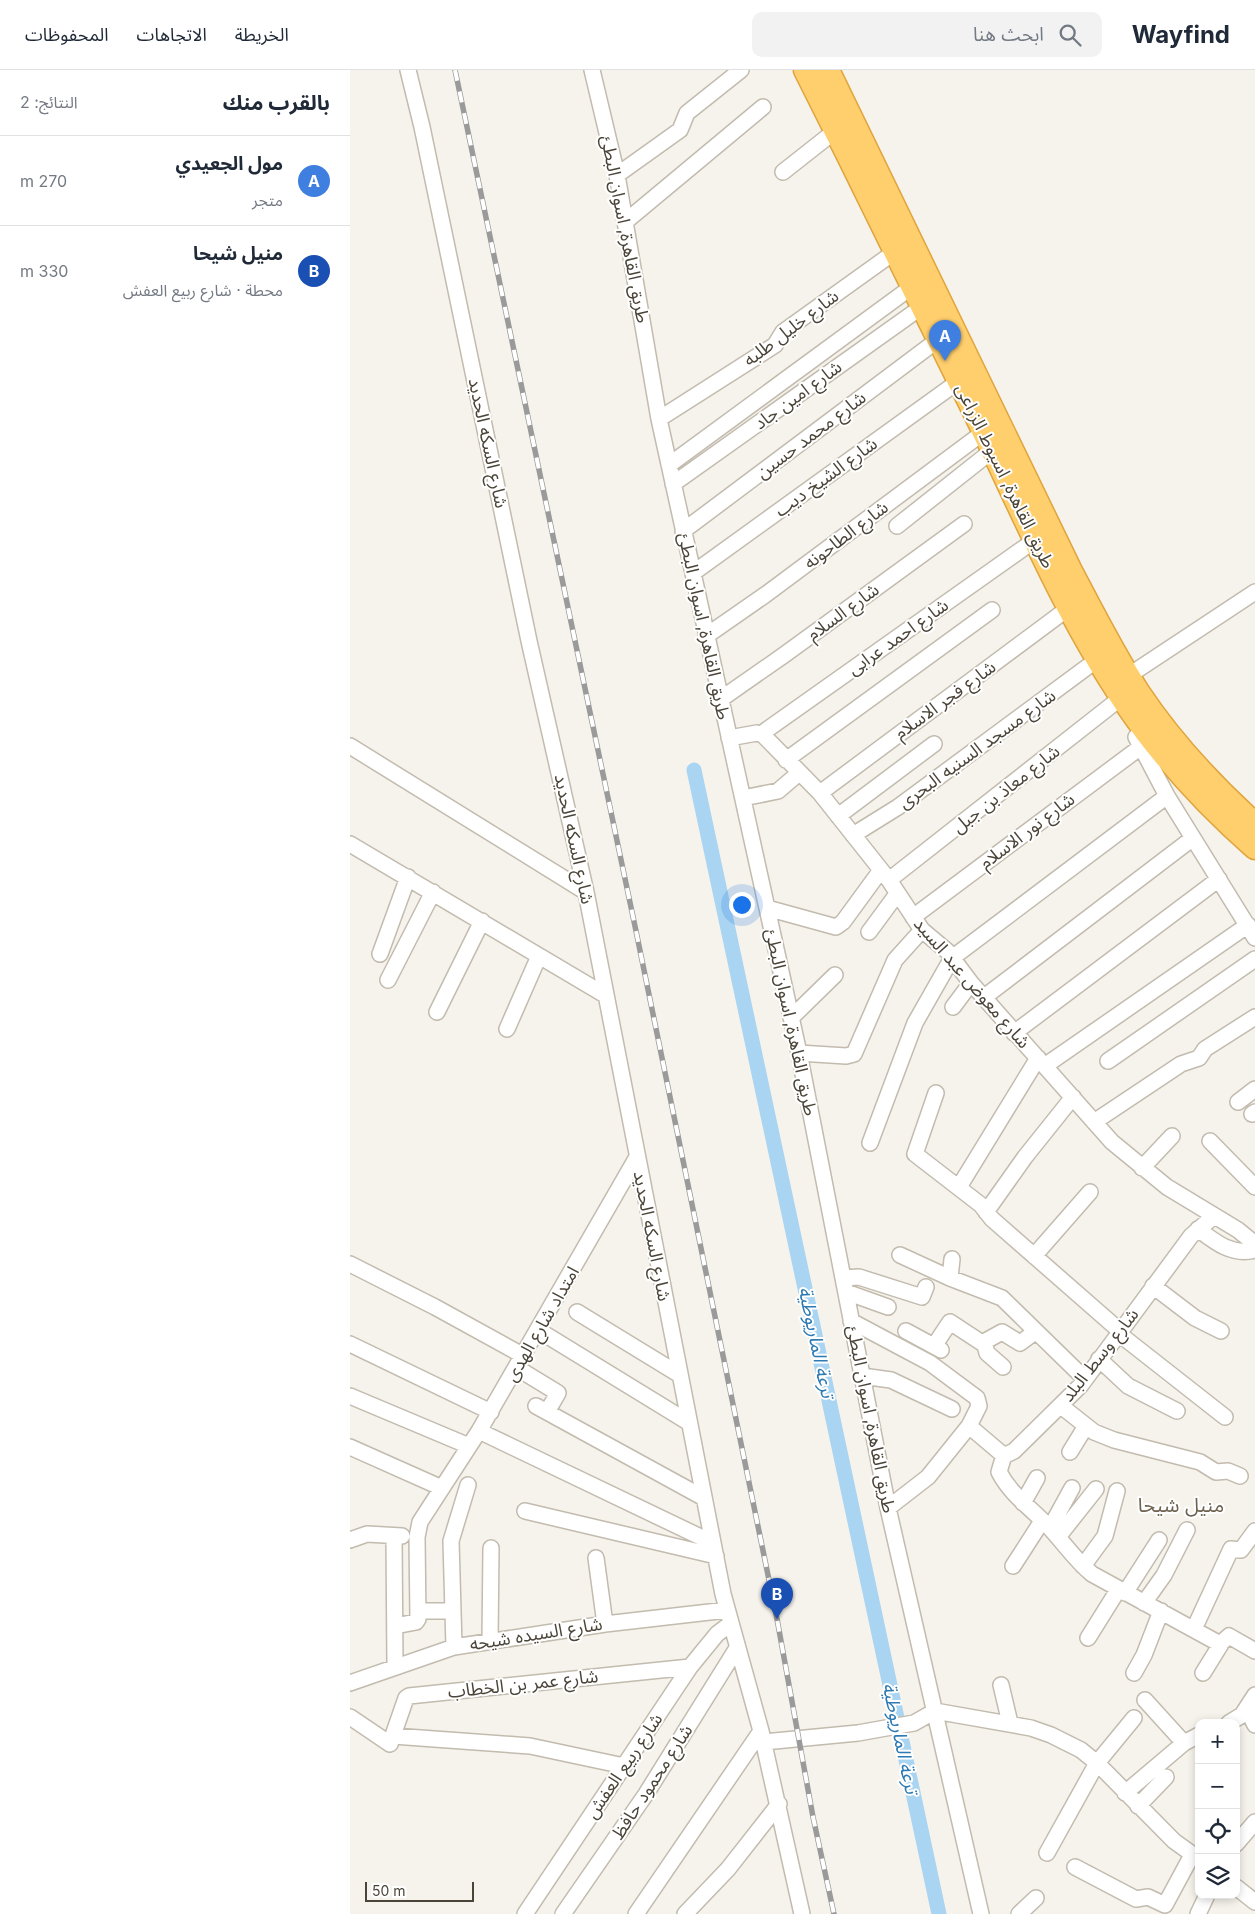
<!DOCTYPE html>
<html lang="ar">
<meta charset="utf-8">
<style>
:root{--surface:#fff;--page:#f2f2f3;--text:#1f2937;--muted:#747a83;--line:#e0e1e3;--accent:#ea580c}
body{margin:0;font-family:Inter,"Noto Sans Arabic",sans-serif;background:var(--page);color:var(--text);direction:rtl}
.controls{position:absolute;right:15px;bottom:15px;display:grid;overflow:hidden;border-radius:10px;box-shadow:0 2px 8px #0003}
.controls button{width:45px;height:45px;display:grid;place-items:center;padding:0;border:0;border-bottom:1px solid var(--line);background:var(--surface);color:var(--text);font:25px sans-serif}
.scale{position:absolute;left:15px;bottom:12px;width:109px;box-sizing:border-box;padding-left:5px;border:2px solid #4b4439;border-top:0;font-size:14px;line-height:18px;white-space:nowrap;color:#4b4439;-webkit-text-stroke:4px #fff;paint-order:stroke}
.you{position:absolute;left:391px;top:834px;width:18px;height:18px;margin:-12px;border:4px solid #fff;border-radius:50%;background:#1a73e8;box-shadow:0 0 0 8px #1a73e833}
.badge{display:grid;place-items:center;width:32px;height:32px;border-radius:50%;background:var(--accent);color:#fff;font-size:16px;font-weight:700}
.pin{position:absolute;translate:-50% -41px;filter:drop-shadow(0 1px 2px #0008)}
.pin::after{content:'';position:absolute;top:26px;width:18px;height:15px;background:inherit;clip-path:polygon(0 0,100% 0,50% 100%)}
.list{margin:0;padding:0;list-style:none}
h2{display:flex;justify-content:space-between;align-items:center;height:65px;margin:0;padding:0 20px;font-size:21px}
h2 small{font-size:16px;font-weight:400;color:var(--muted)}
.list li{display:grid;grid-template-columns:32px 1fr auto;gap:15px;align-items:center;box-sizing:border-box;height:90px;padding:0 20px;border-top:1px solid var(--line)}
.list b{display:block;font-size:19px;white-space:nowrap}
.list p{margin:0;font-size:16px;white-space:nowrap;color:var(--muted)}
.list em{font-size:16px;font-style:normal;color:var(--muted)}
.icon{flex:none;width:28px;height:28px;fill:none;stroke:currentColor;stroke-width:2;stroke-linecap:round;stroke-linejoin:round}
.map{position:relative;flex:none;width:905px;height:1844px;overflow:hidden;direction:ltr}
header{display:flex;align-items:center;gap:30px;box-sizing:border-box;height:70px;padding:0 25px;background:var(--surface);border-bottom:1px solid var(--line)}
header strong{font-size:24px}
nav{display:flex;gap:28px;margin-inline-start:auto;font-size:18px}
.search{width:350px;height:45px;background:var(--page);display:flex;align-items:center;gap:12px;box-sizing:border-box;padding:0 18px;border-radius:10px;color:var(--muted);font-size:19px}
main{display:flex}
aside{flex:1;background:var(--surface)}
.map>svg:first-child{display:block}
</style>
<header>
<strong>Wayfind</strong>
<div class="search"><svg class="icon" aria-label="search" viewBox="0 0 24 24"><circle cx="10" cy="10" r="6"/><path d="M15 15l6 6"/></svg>ابحث هنا</div>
<nav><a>الخريطة</a><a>الاتجاهات</a><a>المحفوظات</a></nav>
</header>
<main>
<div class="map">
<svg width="905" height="1844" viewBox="0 0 905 1844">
<rect width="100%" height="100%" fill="#f6f3ec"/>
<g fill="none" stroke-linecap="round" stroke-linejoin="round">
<path stroke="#a9d4f2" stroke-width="15" d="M344,700L589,1844"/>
<defs>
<path id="minor" d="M58,0L72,57L179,571L236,822L373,1524L411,1661L452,1844
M242,0L267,105L309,349L449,983L538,1438L631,1844
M433,102L485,61
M267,105L330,60L337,43L391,0
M275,152L413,37
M309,349L425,275L433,262L546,181
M319,395L563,216
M323,414L573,236
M547,456L643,380
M333,461L589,269
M343,503L609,311
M356,566L415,525L634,362
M778,606L905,522
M371,629L434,585L614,454
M411,664L685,470
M786,667L817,726L905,868
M379,668L407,663L413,665L470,723L539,810L572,860L597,881L621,913L762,1072L817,1117L888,1160L905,1174
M0,676L236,822
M436,690L642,540
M470,723L720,537
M393,728L428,721L449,703
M488,746L584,674
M503,765L548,737L748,589
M0,774L255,925
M539,810L772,627
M417,838L486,857L493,852L531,800
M563,847L792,676
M519,862L547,824
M30,884L58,807
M38,910L83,822
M633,928L843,768
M603,937L621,913
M87,942L132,851
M441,948L485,905
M157,959L189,886
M664,963L869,809
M449,983L496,986L504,984L545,890L572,860
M758,991L905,889
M696,995L898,855
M586,1023L565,1084L631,1135L642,1149L770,1261
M888,1032L905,1019
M902,1044L905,1042
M744,1052L831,994L849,988L855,979L905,947
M860,1071L905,1117
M520,1073L565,953L602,888L817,726
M792,1098L822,1066
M609,1117L688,988
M636,1142L675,1087L723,1027
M848,1159C865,1172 882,1186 905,1180
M550,1185L600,1208L652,1228L735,1309
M684,1186L740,1122
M0,1194L85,1237L174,1286
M493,1208L509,1207L572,1227L576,1217
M600,1208L602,1189
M803,1216L845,1248L871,1261
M496,1222L538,1237
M227,1242L330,1305
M501,1251L580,1293L627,1328L629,1336L619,1356
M188,1260L338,1352
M556,1261L591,1280
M768,1263L875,1347
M634,1272L637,1283L653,1297
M0,1274L141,1342
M584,1276L600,1252L632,1273L652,1262L670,1273L685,1262
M749,1289L778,1316L827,1341
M167,1298L208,1323L197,1342
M512,1306L541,1310L602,1339
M0,1326L119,1376
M186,1336L354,1428
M711,1336L744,1362L764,1370L850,1392L866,1402L878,1401L890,1406
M129,1361L363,1473
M0,1377L92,1418
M720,1382L736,1356
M654,1385L649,1402C661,1425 681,1438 699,1457C714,1473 725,1490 742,1504L870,1574L879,1566L905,1581
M673,1433L687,1408
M538,1438L578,1407L619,1356L652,1384H658L664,1381L731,1315L841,1166L864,1146
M175,1441L366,1486
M700,1458L722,1418
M44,1466L45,1596
M708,1467L746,1419
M0,1470L17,1464L52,1466
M246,1488L255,1554
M663,1496L692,1451
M733,1496L755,1466L767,1421
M775,1523L809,1470
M794,1533L814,1505L837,1460
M68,1541H102
M45,1556L66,1552L68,1549L67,1467L70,1452L129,1361L287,1087
M844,1559L881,1479L891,1480L905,1461
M738,1568L768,1520
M140,1570L141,1478
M104,1577L101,1471L118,1415
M784,1603L794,1585L811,1541
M853,1603L871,1574
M0,1613L104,1577L255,1554L377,1540
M651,1615L660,1653
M795,1630L834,1673
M897,1639L905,1655
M0,1647L40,1674L56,1628L59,1626L340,1597
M879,1653L892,1645L905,1625
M43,1666L180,1676L274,1696
M414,1672L508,1663L564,1653L585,1641L681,1658L701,1665L731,1680L747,1693L824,1771L849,1789
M775,1723L834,1673L849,1665
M788,1736L816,1707
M886,1774L905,1752
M697,1783L747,1693L784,1648
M725,1797L786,1829L798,1827L815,1835L842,1785
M886,1817L905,1832
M175,1844L340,1597L367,1564L380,1554
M213,1844L296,1724L387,1578
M286,1844L411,1661
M335,1844L378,1799L429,1734
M669,1844L686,1828
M848,1844L857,1825"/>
<path id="highway" d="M455,0C513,115 570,231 626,346C678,453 724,567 796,662C828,704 865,743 905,778
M478,0L720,499C742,541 763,583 789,623C821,671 862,715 905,754"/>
</defs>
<use href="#minor" stroke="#c2bbae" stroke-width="18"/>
<use href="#highway" stroke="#e0a43c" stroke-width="25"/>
<use href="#minor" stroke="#fff" stroke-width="15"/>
<use href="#highway" stroke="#ffcf6e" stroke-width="22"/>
<defs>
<path id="rail" d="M105,0L286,861L427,1549L463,1747L484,1844"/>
</defs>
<use href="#rail" stroke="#9a9a9a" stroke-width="5.5"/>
<use href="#rail" stroke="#fff" stroke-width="4" stroke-dasharray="11" stroke-linecap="butt"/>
</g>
<g text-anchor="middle" stroke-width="4" stroke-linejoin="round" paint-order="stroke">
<g font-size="18" fill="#4b4439" stroke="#fff">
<text transform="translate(275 159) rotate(79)" y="6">طريق القاهرة, اسوان البطئ</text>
<text transform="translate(441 258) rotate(-37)" y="6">شارع خليل طلبه</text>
<text transform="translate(448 325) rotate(-36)" y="6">شارع امين جاد</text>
<text transform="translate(461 365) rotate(-37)" y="6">شارع محمد حسين</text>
<text transform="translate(138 373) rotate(78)" y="6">شارع السكه الحديد</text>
<text transform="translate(655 406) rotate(64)" y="6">طريق القاهرة, اسيوط الزراعى</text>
<text transform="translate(476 407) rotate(-36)" y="6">شارع الشيخ ديب</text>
<text transform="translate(496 465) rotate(-37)" y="6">شارع الطاحونه</text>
<text transform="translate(493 542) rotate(-36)" y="6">شارع السلام</text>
<text transform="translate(354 556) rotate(78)" y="6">طريق القاهرة, اسوان البطئ</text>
<text transform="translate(548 567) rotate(-35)" y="6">شارع احمد عرابى</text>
<text transform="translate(595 630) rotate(-36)" y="6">شارع فجر الاسلام</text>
<text transform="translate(627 679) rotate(-36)" y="6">شارع مسجد السنيه البحرى</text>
<text transform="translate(656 719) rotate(-38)" y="6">شارع معاذ بن جبل</text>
<text transform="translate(677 761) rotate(-37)" y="6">شارع نور الاسلام</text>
<text transform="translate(224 769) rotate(78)" y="6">شارع السكه الحديد</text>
<text transform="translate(622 913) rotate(49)" y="6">شارع معوض عبد السيد</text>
<text transform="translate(441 952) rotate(78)" y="6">طريق القاهرة, اسوان البطئ</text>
<text transform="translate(302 1166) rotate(79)" y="6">شارع السكه الحديد</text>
<text transform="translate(192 1254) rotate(-60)" y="6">امتداد شارع الهدى</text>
<text transform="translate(750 1285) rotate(-52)" y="6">شارع وسط البلد</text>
<text transform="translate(521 1349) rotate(79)" y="6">طريق القاهرة, اسوان البطئ</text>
<text transform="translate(186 1564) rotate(-9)" y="6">شارع السيده شيحه</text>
<text transform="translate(173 1614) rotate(-6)" y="6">شارع عمر بن الخطاب</text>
<text transform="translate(274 1696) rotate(-56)" y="6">شارع ربيع العفش</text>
<text transform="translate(302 1712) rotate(-57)" y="6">شارع محمود حافظ</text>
</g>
<g font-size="19" font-style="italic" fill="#2e7ab2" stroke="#fff">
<text transform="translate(467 1272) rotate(78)" y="7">ترعة الماريوطية</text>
<text transform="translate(551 1668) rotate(78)" y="7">ترعة الماريوطية</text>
</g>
<g font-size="20" fill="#6e6250" stroke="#fff">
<text x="831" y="1442">منيل شيحا</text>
</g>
</g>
</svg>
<div class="controls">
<button>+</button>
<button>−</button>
<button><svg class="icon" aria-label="locate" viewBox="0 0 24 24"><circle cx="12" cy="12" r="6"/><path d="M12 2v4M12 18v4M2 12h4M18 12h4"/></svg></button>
<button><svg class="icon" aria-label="layers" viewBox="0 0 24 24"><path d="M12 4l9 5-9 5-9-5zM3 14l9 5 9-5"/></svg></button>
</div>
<div class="scale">50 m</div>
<div class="you"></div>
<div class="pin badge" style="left:595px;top:291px;background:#3f7fe0">A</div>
<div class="pin badge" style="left:427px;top:1549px;background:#1a4fb4">B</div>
</div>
<aside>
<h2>بالقرب منك<small>النتائج: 2</small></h2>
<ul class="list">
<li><span class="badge" style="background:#3f7fe0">A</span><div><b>مول الجعيدي</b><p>متجر</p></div><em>270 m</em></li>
<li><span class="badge" style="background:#1a4fb4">B</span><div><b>منيل شيحا</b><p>محطة · شارع ربيع العفش</p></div><em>330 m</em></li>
</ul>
</aside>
</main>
